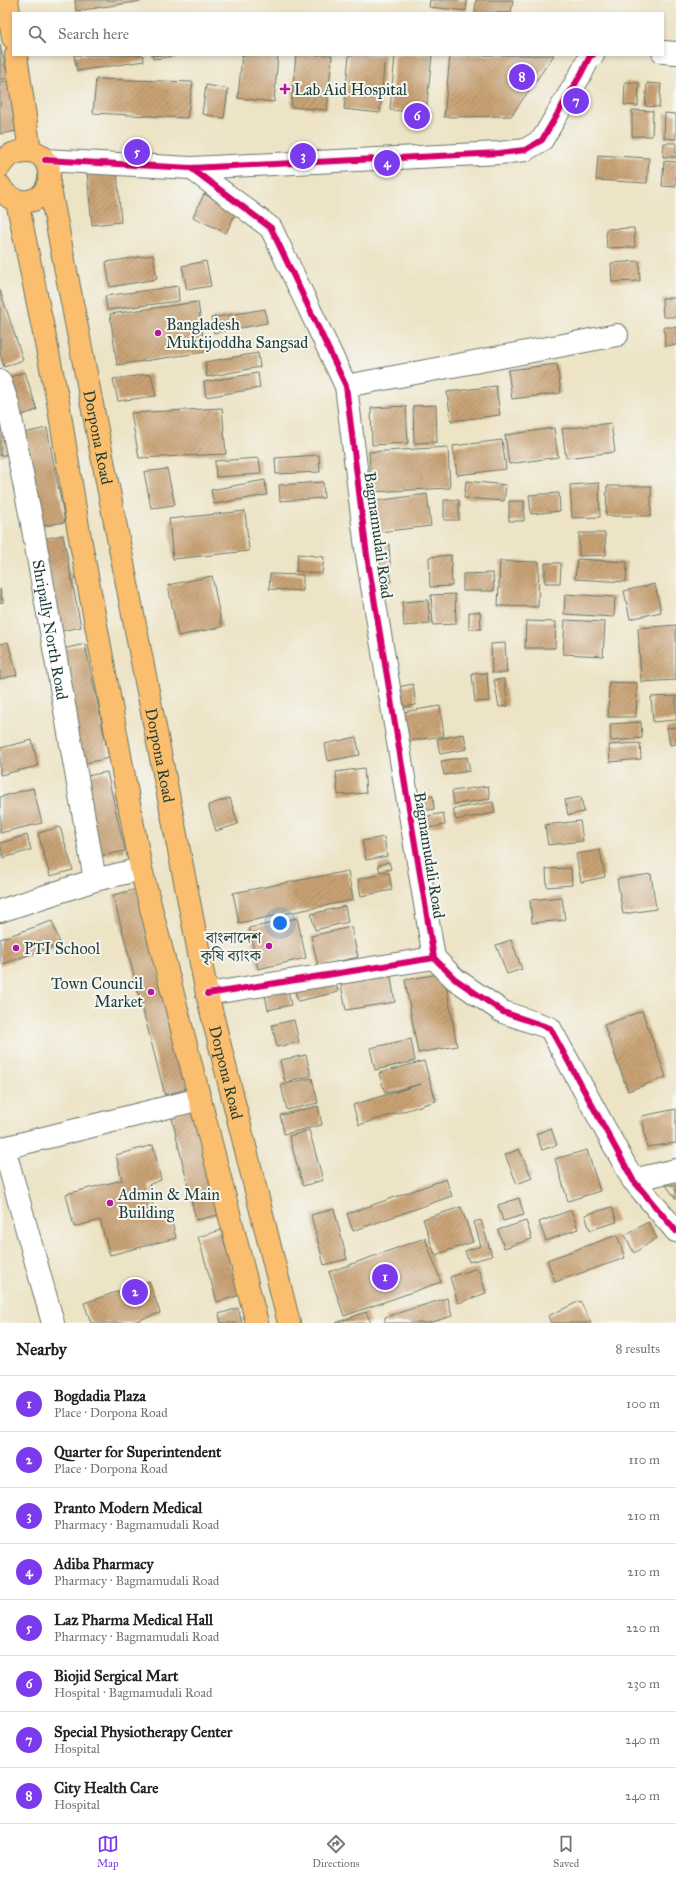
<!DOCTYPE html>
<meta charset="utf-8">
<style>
:root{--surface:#fff;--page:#f2f2f2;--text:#202124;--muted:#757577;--line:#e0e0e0;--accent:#7c3aed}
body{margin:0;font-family:"IM FELL Great Primer","Noto Serif Bengali",serif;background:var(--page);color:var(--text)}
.you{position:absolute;left:280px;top:923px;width:14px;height:14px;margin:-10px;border:3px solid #fff;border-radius:50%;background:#1a73e8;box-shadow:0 0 0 6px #1a73e833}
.badge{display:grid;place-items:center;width:26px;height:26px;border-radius:50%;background:var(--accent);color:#fff;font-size:13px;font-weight:700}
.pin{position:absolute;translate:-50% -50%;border:2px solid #fff;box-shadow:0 1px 4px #0006}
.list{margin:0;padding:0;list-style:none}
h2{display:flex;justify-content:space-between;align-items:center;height:52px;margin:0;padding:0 16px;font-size:17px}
h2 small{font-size:13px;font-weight:400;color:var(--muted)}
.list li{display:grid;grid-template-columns:26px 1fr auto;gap:12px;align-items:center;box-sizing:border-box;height:56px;padding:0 16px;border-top:1px solid var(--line)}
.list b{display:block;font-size:15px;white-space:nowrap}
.list p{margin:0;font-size:13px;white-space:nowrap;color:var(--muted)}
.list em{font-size:13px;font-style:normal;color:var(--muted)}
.icon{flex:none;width:22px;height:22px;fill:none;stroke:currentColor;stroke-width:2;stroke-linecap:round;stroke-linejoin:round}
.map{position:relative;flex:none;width:676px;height:1323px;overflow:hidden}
.search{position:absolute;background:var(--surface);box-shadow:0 2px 6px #0003;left:12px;right:12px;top:12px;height:44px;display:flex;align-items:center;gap:10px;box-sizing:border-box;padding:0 14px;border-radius:0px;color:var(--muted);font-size:15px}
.sheet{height:500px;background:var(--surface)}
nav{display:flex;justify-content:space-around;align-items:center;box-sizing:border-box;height:56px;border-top:1px solid var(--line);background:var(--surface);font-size:11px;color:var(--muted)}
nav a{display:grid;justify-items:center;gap:2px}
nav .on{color:var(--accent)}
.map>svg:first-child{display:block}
</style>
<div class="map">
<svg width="676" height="1323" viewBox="0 0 676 1323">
<defs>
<pattern id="building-hatch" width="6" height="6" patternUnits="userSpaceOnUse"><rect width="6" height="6" fill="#c9a274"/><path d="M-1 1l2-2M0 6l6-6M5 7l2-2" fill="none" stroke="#a38560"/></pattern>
</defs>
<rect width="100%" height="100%" fill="#f6f6f2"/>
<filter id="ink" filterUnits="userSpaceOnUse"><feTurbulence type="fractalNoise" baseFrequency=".025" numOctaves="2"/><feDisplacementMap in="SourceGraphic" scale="8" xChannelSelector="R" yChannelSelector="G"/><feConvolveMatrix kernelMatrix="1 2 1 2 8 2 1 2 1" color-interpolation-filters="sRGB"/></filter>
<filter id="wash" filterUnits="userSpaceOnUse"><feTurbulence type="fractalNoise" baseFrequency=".012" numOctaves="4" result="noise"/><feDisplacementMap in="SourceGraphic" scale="16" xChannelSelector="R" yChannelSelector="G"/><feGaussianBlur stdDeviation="0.9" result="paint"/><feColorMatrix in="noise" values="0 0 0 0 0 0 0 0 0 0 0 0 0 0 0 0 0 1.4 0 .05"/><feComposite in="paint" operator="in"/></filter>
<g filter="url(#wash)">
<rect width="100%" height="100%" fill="#ede3c5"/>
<g id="blocks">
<path fill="url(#building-hatch)" d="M75,0H141V1L76,11Z
M430,0H467L466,11L429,7Z
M476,0H513L511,13L475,12Z
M0,45L8,78L0,80Z
M74,55H143L144,61L77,71Z
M152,55H176V56L153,59Z
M242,55H278L274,102L238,98Z
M296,55H332L327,110L291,107Z
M349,55H385L380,113L344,109Z
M395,55H432L426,113L390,110Z
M450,55H554L511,116L444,117Z
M96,79L193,82L187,118L93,113Z
M12,80L22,130L0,134V82Z
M625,82L639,83L638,106L624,105Z
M647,83L661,84L659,107L645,106Z
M206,85L228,89L224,118L202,114Z
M632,110L653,111L652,136H632Z
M665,113L676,114V139L664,138Z
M664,143H676V157H663Z
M598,155L649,158L647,183L596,180Z
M664,161L676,162V187L662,186Z
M117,170L121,222L92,225L87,172Z
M204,194L237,210L226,233L193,217Z
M634,228L635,247L607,248L606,229Z
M153,255L157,279L110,287L106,262Z
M206,261L211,286L187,290L182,266Z
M639,261L640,281L612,282L611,263Z
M178,286L179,301L107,310L105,296Z
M0,290L23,360L4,367L0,353Z
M662,298H676V317H663Z
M198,302L205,352L117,365L110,314Z
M265,309L267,323L214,333L211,318Z
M664,327H676V345L665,346Z
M258,353L260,367L207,377L205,362Z
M557,364L561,393L512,399L508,370Z
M25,372L37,410L19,416L7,378Z
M258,373L260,388L206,397L204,382Z
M151,374L156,396L118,401L113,379Z
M496,386L500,415L451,421L447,392Z
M436,405L437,442L414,443L413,406Z
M406,406L408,443L372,445L371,408Z
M222,408L226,454L139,458L131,413Z
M0,410L15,452L0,456Z
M611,423L615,452L566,458L562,429Z
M47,428L65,522L37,527L19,434Z
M554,428L558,457L509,464L505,435Z
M502,440L506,469L457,475L453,446Z
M448,447L450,488L371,492L369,452Z
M319,455L320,472L276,474L275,458Z
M259,458L261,474L216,477L215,461Z
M167,469L175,505L151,508L144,472Z
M265,480L267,495L214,504L211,490Z
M466,481L506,485L504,501L464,498Z
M323,482L324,498L280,501L279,485Z
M599,483L600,517L572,518L570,485Z
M607,486H651V516H606Z
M559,493L560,511L531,514L529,495Z
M427,494L431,526L379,532L375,501Z
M444,500H459V520H444Z
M509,501H524V521H509Z
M245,511L249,551L173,559L169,519Z
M579,533H605L606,555L579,556Z
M63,535L81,627L61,631L42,539Z
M373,544H389L391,582L376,583Z
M298,554L324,557L322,574L296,571Z
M451,555L452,586L430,587L429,557Z
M577,559L627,562L626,582L575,579Z
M500,561L539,562L538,607L498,606Z
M545,563H561L560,583H545Z
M493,573L494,591H463V574Z
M270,574L303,575V591L269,589Z
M212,576L222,627L178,636L168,585Z
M655,584L661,612L630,619L624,591Z
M0,589L3,602L0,603Z
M455,594L456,624L433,625L431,595Z
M565,594L615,597L614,617L564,614Z
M428,600L430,624L404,626L402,602Z
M469,612H480L481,629H469Z
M565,620L605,622L603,656L563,654Z
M526,621L556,622L555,648H525Z
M676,625V680L641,682L638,628Z
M8,642L17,675L0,679V644Z
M505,643L507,673H492L491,644Z
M85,644L109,758L82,764L58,650Z
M487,673L489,701L475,702L472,674Z
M504,679L508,706L499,707L494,680Z
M609,682L637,683L636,717H608Z
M413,684L416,705L396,708L393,688Z
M676,696V720L653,722L651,697Z
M440,706L444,736L408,741L403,712Z
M641,722L642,738L611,741L610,724Z
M676,727V744L670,745L667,728Z
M464,734L467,749L440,754L437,739Z
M356,737L360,755L328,761L325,744Z
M32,740L38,766L0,775V748Z
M640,743L641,759L610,762L609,745Z
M467,757L470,771L444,775L441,761Z
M364,768L366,793L338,795L336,772Z
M107,772L125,851L100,856L82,777Z
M488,786L490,799L454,804L452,791Z
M33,788L42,823L0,833V797Z
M433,796L434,809L417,812L415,799Z
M581,797L584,812L568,815L565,800Z
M230,798L238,824L216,831L208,805Z
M493,802L495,813L456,820L453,809Z
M443,813L445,825L422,829L419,818Z
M580,821L583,841L548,845L545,825Z
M60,827L73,870L50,876L38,833Z
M27,835L31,850L3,858L0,843Z
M384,837L387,856L366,860L362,841Z
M600,850L605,877L581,882L576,854Z
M389,862L391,869L380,872L378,865Z
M571,868L572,885L547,887L546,869Z
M348,871L353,900L239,923L233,893Z
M389,873L392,890L361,896L358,879Z
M651,874L656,909L623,914L617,879Z
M137,889L189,1088L165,1095L113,895Z
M562,897L565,920L532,923L530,900Z
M345,906L348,922L315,930L311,914Z
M297,918L306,958L258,969L249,928Z
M52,921L60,944L0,965V939Z
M351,927L358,957L318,966L311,936Z
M511,940L522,969L507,974L496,945Z
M390,972L395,1002L346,1010L340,980Z
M444,973L457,1046L418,1053L405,980Z
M335,979L338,992L298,1001L294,989Z
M288,990L291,1005L268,1010L265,995Z
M642,1011L666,1077L628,1091L604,1025Z
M294,1020L299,1042L277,1047L272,1025Z
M411,1039L415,1061L375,1070L370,1048Z
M306,1055L311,1076L285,1082L280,1060Z
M424,1061L436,1101L359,1125L353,1105L421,1084L385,1093L379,1073Z
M312,1078L318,1103L287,1110L281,1085Z
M318,1106L322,1125L284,1134L280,1115Z
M192,1108L218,1215L196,1220L171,1114Z
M676,1109V1143L647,1147L642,1116Z
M551,1128L557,1145L542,1150L536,1134Z
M309,1130L323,1180L303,1186L289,1136Z
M153,1145L161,1180L148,1185L155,1216L169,1211L176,1238L110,1255L100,1220L74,1227L66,1194L122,1180L116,1155Z
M519,1149L532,1178L517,1184L505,1155Z
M587,1150L600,1191L568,1201L555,1159Z
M446,1179L452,1196L353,1231L347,1214Z
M666,1185H676V1199Z
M519,1198L524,1215L503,1221L498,1205Z
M461,1207L473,1242L435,1255L423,1219Z
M612,1207L617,1222L590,1230L585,1215Z
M334,1209L347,1259L324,1265L311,1215Z
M571,1210L578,1229L546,1241L539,1222Z
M481,1220L492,1256L469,1262L465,1251L481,1246L474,1222Z
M526,1221L532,1239L504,1248L498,1230Z
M648,1222L657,1238L634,1253L625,1235Z
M221,1230L240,1295L217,1302L198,1237Z
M617,1235L625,1258L555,1282L547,1260Z
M425,1238L441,1282L344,1316L329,1272Z
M478,1268L486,1293L458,1303L450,1277Z
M149,1281L160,1313L130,1323H91L84,1303Z
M447,1298L452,1316L429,1323H385V1317Z
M580,1301L591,1323H551L548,1316Z
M238,1308L242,1323H221L219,1314Z
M366,1312L371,1323H336Z"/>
</g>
</g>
<g filter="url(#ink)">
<use href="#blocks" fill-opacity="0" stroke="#677767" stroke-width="1"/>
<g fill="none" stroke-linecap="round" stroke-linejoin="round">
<defs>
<g id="minor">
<path d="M663,52L676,53"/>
<path d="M45,160L191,168L500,153L525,150L542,140L581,74L590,56L593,55"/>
<path d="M191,168L271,228L346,386L367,556L434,958"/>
<path id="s1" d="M0,381L8,404L31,518L95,880"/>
<path d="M346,386L617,335"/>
<path d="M0,911L95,880L141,869"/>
<path d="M207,994L434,958L455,979L503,1012L550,1028L633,1180L676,1231"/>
<path d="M4,1148L53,1323"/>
<path d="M0,1149L200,1099"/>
<path d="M633,1180L676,1170"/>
</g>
<g id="major">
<path d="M7,0L13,38"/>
<path d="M16,55L30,151"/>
<path d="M0,166C5,156 14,152 25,151C59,149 57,205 21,201C11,200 4,194 0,186"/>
<path id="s2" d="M49,184L207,994L289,1323"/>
<path d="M17,201L58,402L78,527L141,869L257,1323"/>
</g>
</defs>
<use href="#minor" stroke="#677767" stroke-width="24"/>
<use href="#major" stroke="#677767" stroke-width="24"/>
<use href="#minor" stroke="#fff" stroke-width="22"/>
<use href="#major" stroke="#fabe6e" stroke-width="22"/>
<defs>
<path id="cycleway" d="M45,160L191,168L500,153L525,150L542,140L581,74L590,56L593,55
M191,168L271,228L346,386L367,556L434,958
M207,994L434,958L455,979L503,1012L550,1028L633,1180L676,1231"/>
</defs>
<use href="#cycleway" stroke="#f6f6f2" stroke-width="8"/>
<use href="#cycleway" stroke="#d6006c" stroke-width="6"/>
</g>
</g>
<g fill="#b5179e" stroke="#f6f6f2" stroke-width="1.5">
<path d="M283 83h4v4h4v4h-4v4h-4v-4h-4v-4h4z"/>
<circle cx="158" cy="333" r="4"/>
<circle cx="269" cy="946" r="4"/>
<circle cx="16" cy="948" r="4"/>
<circle cx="151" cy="992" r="4"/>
<circle cx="110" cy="1203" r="4"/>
</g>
<g text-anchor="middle" stroke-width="4" stroke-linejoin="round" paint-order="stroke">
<g font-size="16" fill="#1f3d34" stroke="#f6f6f2" text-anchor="start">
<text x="294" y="95">Lab Aid Hospital</text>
<text x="166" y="330">Bangladesh<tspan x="166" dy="18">Muktijoddha Sangsad</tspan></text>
<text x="261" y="943" text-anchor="end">বাংলাদেশ<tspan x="261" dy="18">কৃষি ব্যাংক</tspan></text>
<text x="24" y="954">PTI School</text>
<text x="143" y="989" text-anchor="end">Town Council<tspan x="143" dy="18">Market</tspan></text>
<text x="118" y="1200">Admin &amp; Main<tspan x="118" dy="18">Building</tspan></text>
</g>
<g font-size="16" fill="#1f3d34" stroke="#f6f6f2">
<text dy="6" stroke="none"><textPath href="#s2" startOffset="258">Dorpona Road</textPath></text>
<text transform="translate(379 535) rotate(82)" y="6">Bagmamudali Road</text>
<text dy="6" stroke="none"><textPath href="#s1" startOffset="254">Shripally North Road</textPath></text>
<text dy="6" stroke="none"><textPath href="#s2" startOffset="582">Dorpona Road</textPath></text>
<text transform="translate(430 855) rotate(81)" y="6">Bagmamudali Road</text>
<text dy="6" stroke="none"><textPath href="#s2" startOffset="906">Dorpona Road</textPath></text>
</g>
</g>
</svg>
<div class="you"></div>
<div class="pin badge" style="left:385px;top:1277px">1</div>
<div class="pin badge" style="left:135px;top:1292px">2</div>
<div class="pin badge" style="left:303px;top:156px">3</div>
<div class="pin badge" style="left:387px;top:163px">4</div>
<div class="pin badge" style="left:137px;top:152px">5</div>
<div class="pin badge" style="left:417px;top:116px">6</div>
<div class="pin badge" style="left:576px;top:101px">7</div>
<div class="pin badge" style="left:522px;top:77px">8</div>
<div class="search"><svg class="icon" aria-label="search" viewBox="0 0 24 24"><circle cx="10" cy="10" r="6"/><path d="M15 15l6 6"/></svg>Search here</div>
</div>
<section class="sheet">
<h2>Nearby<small>8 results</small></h2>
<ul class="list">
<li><span class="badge">1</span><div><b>Bogdadia Plaza</b><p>Place · Dorpona Road</p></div><em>100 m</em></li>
<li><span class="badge">2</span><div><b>Quarter for Superintendent</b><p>Place · Dorpona Road</p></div><em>110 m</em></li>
<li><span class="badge">3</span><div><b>Pranto Modern Medical</b><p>Pharmacy · Bagmamudali Road</p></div><em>210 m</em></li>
<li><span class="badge">4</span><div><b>Adiba Pharmacy</b><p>Pharmacy · Bagmamudali Road</p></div><em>210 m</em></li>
<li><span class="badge">5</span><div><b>Laz Pharma Medical Hall</b><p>Pharmacy · Bagmamudali Road</p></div><em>220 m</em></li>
<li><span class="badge">6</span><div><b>Biojid Sergical Mart</b><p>Hospital · Bagmamudali Road</p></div><em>230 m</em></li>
<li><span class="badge">7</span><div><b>Special Physiotherapy Center</b><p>Hospital</p></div><em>240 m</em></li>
<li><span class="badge">8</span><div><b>City Health Care</b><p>Hospital</p></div><em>240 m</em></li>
</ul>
</section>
<nav>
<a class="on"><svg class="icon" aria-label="map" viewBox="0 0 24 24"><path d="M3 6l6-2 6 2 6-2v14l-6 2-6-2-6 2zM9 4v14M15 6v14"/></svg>Map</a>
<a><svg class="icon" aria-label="directions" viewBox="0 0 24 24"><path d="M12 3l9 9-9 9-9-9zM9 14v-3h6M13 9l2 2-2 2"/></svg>Directions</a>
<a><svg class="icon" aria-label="saved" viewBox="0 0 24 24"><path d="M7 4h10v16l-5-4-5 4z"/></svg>Saved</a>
</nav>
